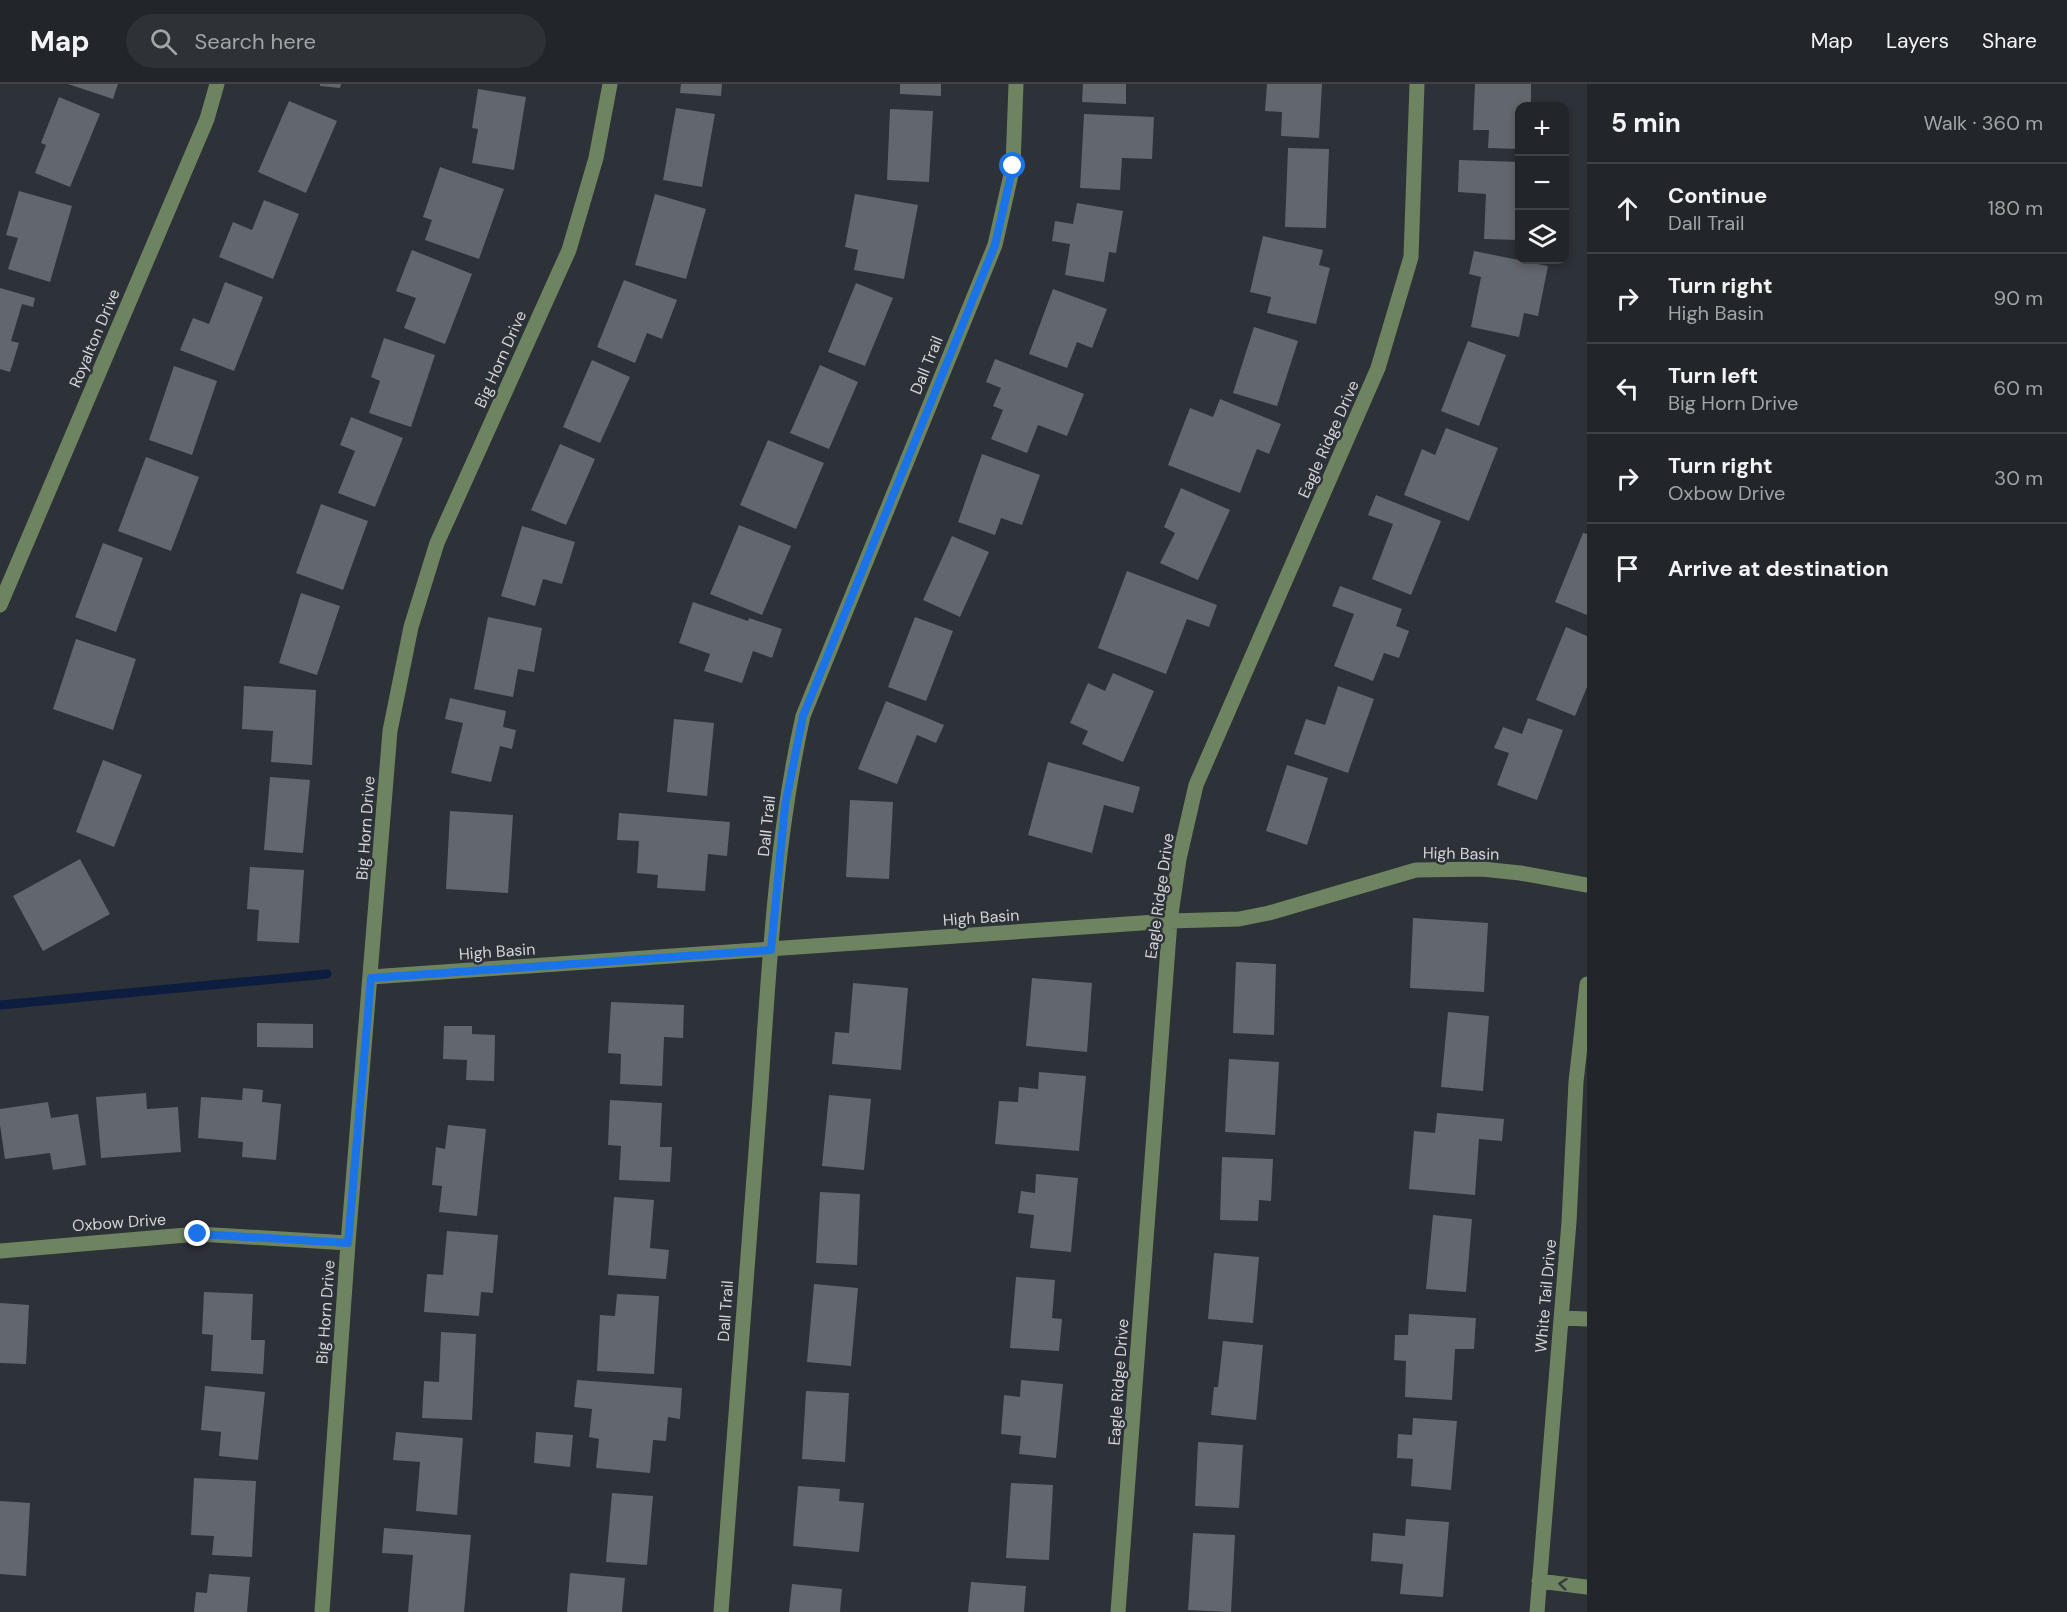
<!DOCTYPE html>
<meta charset="utf-8">
<style>
:root{--surface:#22252a;--page:#2e3136;--text:#f1f3f6;--muted:#a2a5a8;--line:#3f4247}
body{margin:0;font-family:"DM Sans",sans-serif;background:var(--page);color:var(--text)}
.controls{position:absolute;right:18px;top:18px;display:grid;overflow:hidden;border-radius:12px;box-shadow:0 3px 9px #0003}
.controls button{width:54px;height:54px;display:grid;place-items:center;padding:0;border:0;border-bottom:2px solid var(--line);background:var(--surface);color:var(--text);font:30px sans-serif}
.stop{position:absolute;width:18px;height:18px;margin:-14px;border:4px solid #1a73e8;border-radius:50%;background:#fff}
.stop.end{background:#1a73e8;border-color:#fff;box-shadow:0 2px 6px #0008}
.list{margin:0;padding:0;list-style:none}
h2{display:flex;justify-content:space-between;align-items:center;height:78px;margin:0;padding:0 24px;font-size:26px}
h2 small{font-size:20px;font-weight:400;color:var(--muted)}
.list li{display:grid;grid-template-columns:39px 1fr auto;gap:18px;align-items:center;box-sizing:border-box;height:90px;padding:0 24px;border-top:2px solid var(--line)}
.list b{display:block;font-size:22px;white-space:nowrap}
.list p{margin:0;font-size:20px;white-space:nowrap;color:var(--muted)}
.list em{font-size:20px;font-style:normal;color:var(--muted)}
.icon{flex:none;width:33px;height:33px;fill:none;stroke:currentColor;stroke-width:2;stroke-linecap:round;stroke-linejoin:round}
.map{position:relative;flex:none;width:1587px;height:1528px;overflow:hidden}
header{display:flex;align-items:center;gap:36px;box-sizing:border-box;height:84px;padding:0 30px;background:var(--surface);border-bottom:2px solid var(--line)}
header strong{font-size:28px}
nav{display:flex;gap:33px;margin-inline-start:auto;font-size:21px}
.search{width:420px;height:54px;background:var(--page);display:flex;align-items:center;gap:15px;box-sizing:border-box;padding:0 21px;border-radius:33px;color:var(--muted);font-size:22px}
main{display:flex}
aside{flex:1;background:var(--surface)}
.map>svg:first-child{display:block}
</style>
<header>
<strong>Map</strong>
<div class="search"><svg class="icon" aria-label="search" viewBox="0 0 24 24"><circle cx="10" cy="10" r="6"/><path d="M15 15l6 6"/></svg>Search here</div>
<nav><a>Map</a><a>Layers</a><a>Share</a></nav>
</header>
<main>
<div class="map">
<svg width="1587" height="1528" viewBox="0 0 1587 1528">
<rect width="100%" height="100%" fill="#2d3138"/>
<g fill="none" stroke-linecap="round" stroke-linejoin="round">
<path stroke="#0c1d40" stroke-width="9" d="M0,921L327,890"/>
</g>
<path fill="#62666d" d="M68,0H118L113,15Z
M320,0H341L340,4L320,2Z
M681,0H722L721,12L680,9Z
M900,0H941V12L900,10Z
M1083,0H1126V20L1082,18Z
M1267,0H1322L1319,54L1281,52L1282,28L1265,27Z
M1475,0H1531V22H1520V65L1488,64L1489,46H1473Z
M478,5L526,13L514,86L472,79L478,45L472,44Z
M59,13L100,30L70,103L35,89L46,61L41,59Z
M289,17L337,37L306,109L258,88Z
M676,24L715,30L702,103L663,96Z
M890,25L933,27L929,98L887,96Z
M1084,30L1154,33L1152,75L1122,74L1120,106L1080,104Z
M1288,64L1329,65L1326,144L1285,143Z
M1459,76L1520,78V156L1484,155L1486,110L1458,108Z
M440,83L504,105L479,175L425,156L432,136L423,133Z
M19,107L72,122L50,198L8,185L18,154L6,151Z
M655,110L706,125L686,195L635,181Z
M855,110L918,121L904,195L854,186L858,166L845,163Z
M264,116L299,130L273,195L219,173L233,138L252,146Z
M1077,119L1123,127L1116,169L1109,168L1104,198L1065,191L1070,160L1052,157L1055,137L1073,140Z
M1263,152L1323,166L1319,181L1330,184L1316,240L1267,229L1271,213L1250,208Z
M412,166L472,190L445,260L404,244L416,214L396,207Z
M1474,167L1548,182L1538,232L1524,229L1519,253L1471,243L1481,193L1469,190Z
M624,196L677,216L662,255L647,249L635,279L597,263Z
M225,198L263,213L234,287L180,266L193,234L209,240Z
M856,199L893,214L865,282L828,268Z
M0,204L35,214L33,223L22,220L11,257L19,259L10,288L0,285Z
M1053,205L1107,225L1092,264L1077,258L1067,284L1029,270Z
M1254,243L1298,257L1277,322L1233,309Z
M384,254L435,271L411,343L369,329L380,297L371,293Z
M1468,257L1506,271L1479,342L1441,327Z
M995,275L1084,310L1067,352L1038,341L1027,369L991,355L1003,326L993,322L1001,304L986,298Z
M592,276L630,293L600,359L563,343Z
M820,281L858,298L829,365L790,349Z
M174,282L217,297L192,371L149,356Z
M1220,315L1281,340L1269,370L1257,365L1240,409L1168,381L1190,324L1213,333Z
M351,333L403,354L375,423L338,409L355,367L340,361Z
M1446,344L1498,364L1469,437L1404,411L1422,365L1435,371Z
M768,356L824,379L796,445L740,421Z
M560,360L595,375L566,441L531,426Z
M982,370L1040,391L1022,441L1001,434L995,451L958,438Z
M146,373L199,393L171,467L118,447Z
M1181,404L1230,426L1198,496L1160,479L1175,449L1164,443Z
M1376,411L1441,437L1411,511L1372,495L1393,440L1368,431Z
M321,420L368,437L343,506L296,489Z
M739,441L791,462L762,531L710,510Z
M522,442L575,458L562,500L543,495L535,522L501,512Z
M1583,449L1587,450V531L1555,518Z
M952,452L989,468L960,533L923,516Z
M103,459L143,474L116,548L75,533Z
M1127,487L1217,521L1209,543L1187,535L1166,590L1098,564Z
M1340,502L1402,525L1396,542L1409,547L1399,574L1384,569L1373,597L1334,582L1354,530L1332,522Z
M301,509L340,522L317,591L279,579Z
M693,518L748,537L749,534L782,545L772,574L753,567L742,599L704,587L710,570L679,559Z
M488,533L542,544L534,588L518,585L513,613L474,605Z
M915,533L953,547L926,617L888,603Z
M1566,543L1587,552V603L1575,632L1536,616Z
M76,555L136,575L113,646L53,625Z
M1113,589L1154,607L1123,678L1082,660L1088,647L1070,639L1088,599L1105,607Z
M244,602L316,606L312,681L271,678L273,647L242,645Z
M1338,602L1374,615L1348,689L1294,670L1306,635L1325,641Z
M450,614L506,627L503,643L516,646L512,665L500,662L491,698L451,689L463,639L445,635Z
M886,617L944,641L936,659L917,651L897,700L858,685Z
M1528,634L1563,646L1537,716L1497,701L1509,669L1494,664L1503,643L1522,650Z
M674,635L714,639L707,712L667,708Z
M103,676L142,691L114,763L76,748Z
M1048,678L1140,703L1133,729L1104,721L1092,769L1028,751Z
M1287,681L1328,694L1307,761L1266,747Z
M270,693L310,696L303,769L264,766Z
M850,716L893,718L889,795L846,793Z
M450,727L513,731L508,809L446,805Z
M619,729L730,738L727,772L708,770L705,807L657,804L658,791L637,789L639,757L617,756Z
M80,775L110,830L43,867L13,812Z
M250,783L304,786L299,859L257,857L259,826L247,825Z
M1413,834L1488,839L1484,908L1410,904Z
M1236,878L1276,880L1274,951L1233,949Z
M1032,894L1092,899L1087,968L1026,962Z
M853,899L908,904L901,986L832,980L835,948L849,949Z
M611,918L684,921L683,954L664,953L662,1002L620,1000L621,970L608,969Z
M1448,928L1489,932L1483,1007L1441,1003Z
M257,939L313,940V964L257,963Z
M444,942H472V950L495,951L494,997L466,996L467,976L443,975Z
M1229,975L1279,978L1275,1051L1225,1048Z
M1039,988L1086,992L1079,1067L995,1060L999,1017L1018,1018L1019,1003L1038,1005Z
M243,1004L263,1006L262,1018L281,1020L276,1076L242,1073L243,1058L198,1054L201,1013L242,1016Z
M146,1009L147,1025L178,1023L181,1068L101,1074L96,1013Z
M829,1011L871,1015L864,1086L822,1082Z
M610,1016L662,1019L660,1063H672L670,1098L619,1096L621,1062L608,1061Z
M48,1018L51,1034L78,1030L86,1081L53,1086L50,1069L5,1075L0,1041V1025Z
M1437,1029L1504,1035L1502,1057L1479,1055L1475,1111L1409,1105L1414,1047L1435,1049Z
M448,1041L486,1045L477,1132L439,1128L442,1102L432,1101L436,1063L445,1065Z
M1222,1073L1273,1075L1271,1117L1259,1116L1258,1137L1220,1136Z
M1036,1090L1078,1094L1071,1168L1030,1164L1034,1131L1018,1129L1021,1107L1035,1109Z
M820,1108L860,1110L857,1181L816,1179Z
M614,1113L654,1116L650,1164L669,1166L666,1195L608,1191Z
M1433,1131L1472,1135L1466,1208L1426,1205Z
M447,1147L498,1151L493,1209L481,1208L479,1232L424,1228L427,1190L443,1191Z
M1214,1169L1259,1173L1253,1239L1208,1235Z
M1016,1193L1055,1196L1052,1234L1062,1235L1059,1267L1010,1264Z
M814,1200L858,1204L851,1282L807,1278Z
M204,1208L253,1210L251,1256H265L263,1290L211,1287L213,1251L202,1250Z
M617,1210L659,1212L654,1290L597,1287L600,1231L615,1232Z
M0,1219L29,1221L26,1280L0,1279Z
M1409,1230L1476,1234L1474,1265H1455L1452,1316L1405,1313L1406,1277L1394,1276L1395,1251H1408Z
M441,1248L476,1250L472,1336L422,1334L424,1297L439,1298Z
M1223,1257L1263,1261L1256,1336L1211,1331L1214,1303H1218Z
M577,1296L682,1304L680,1335L668,1333L666,1357L653,1356L650,1389L596,1384L599,1355L589,1353L592,1325L574,1323Z
M1021,1296L1063,1300L1056,1374L1019,1370L1021,1352L1001,1350L1004,1311L1020,1313Z
M205,1302L265,1308L258,1376L219,1372L221,1348L201,1346Z
M806,1307L849,1309L845,1378L802,1375Z
M1413,1334L1457,1337L1451,1406L1411,1402L1413,1375L1397,1374L1398,1350L1412,1351Z
M396,1348L463,1354L457,1431L416,1427L420,1378L393,1376Z
M536,1348L573,1351L570,1383L534,1379Z
M1198,1358L1243,1361L1239,1424L1195,1422Z
M194,1394L256,1397L252,1473L212,1471L214,1452L191,1451Z
M1011,1399L1053,1401L1049,1476L1006,1474Z
M798,1402L840,1405L839,1417L864,1419L859,1468L793,1462Z
M612,1409L653,1412L647,1481L606,1478Z
M0,1417L30,1419L26,1492L0,1490Z
M1406,1435L1449,1438L1443,1513L1400,1510L1403,1480L1371,1477L1373,1449L1405,1452Z
M384,1444L471,1451L464,1528H408L413,1471L382,1469Z
M1193,1449L1235,1451L1231,1528L1188,1526Z
M570,1489L625,1494L622,1528H567Z
M209,1490L250,1493L247,1528H194L196,1508L207,1509Z
M971,1498L1026,1502L1024,1528H968Z
M792,1500L842,1505L840,1528H789Z"/>
<g fill="none" stroke-linecap="round" stroke-linejoin="round">
<path stroke="#6e8460" stroke-width="15" d="M0,521L207,35L217,0
M371,893L1170,837L1239,835L1269,829L1416,786L1482,785L1520,789L1587,801
M0,1167L198,1150L348,1159
M1562,1234L1587,1235
M1539,1497L1587,1503
M322,1528L348,1159L390,647L411,543L437,459L569,166L596,74L610,0
M721,1528C734,1357 747,1185 760,1014C769,886 775,757 803,632L995,161L1013,82L1016,0
M1118,1528L1170,837L1179,775L1196,701L1378,284L1411,173L1417,0
M1537,1528L1569,1138L1576,998L1587,900"/>
</g>
<defs><path id="oneway-chevron" d="M-2-3.5L2.5 0L-2 3.5" fill="none" stroke-width="1.6" stroke-linecap="round" stroke-linejoin="round" transform="scale(1.5)"/></defs>
<use stroke="#373d3e" href="#oneway-chevron" transform="translate(1563 1500) rotate(-174)"/>
<g fill="none" stroke-linecap="round" stroke-linejoin="round">
<path stroke="#1a73e8" stroke-width="8" d="M198,1150L348,1159L371,894L771,866L785,722L803,632L995,161L1013,82"/>
</g>
<g text-anchor="middle" stroke-width="5" stroke-linejoin="round" paint-order="stroke">
<g font-size="16" fill="#d3d5da" stroke="#2d3138">
<text transform="translate(94 254) rotate(-67)" y="6">Royalton Drive</text>
<text transform="translate(500 275) rotate(-66)" y="6">Big Horn Drive</text>
<text transform="translate(926 281) rotate(-68)" y="6">Dall Trail</text>
<text transform="translate(1328 355) rotate(-66)" y="6">Eagle Ridge Drive</text>
<text transform="translate(766 742) rotate(-84)" y="6">Dall Trail</text>
<text transform="translate(365 744) rotate(-86)" y="6">Big Horn Drive</text>
<text transform="translate(1461 769) rotate(1)" y="6">High Basin</text>
<text transform="translate(1159 812) rotate(-82)" y="6">Eagle Ridge Drive</text>
<text transform="translate(981 833) rotate(-4)" y="6">High Basin</text>
<text transform="translate(497 867) rotate(-4)" y="6">High Basin</text>
<text transform="translate(119 1138) rotate(-4)" y="6">Oxbow Drive</text>
<text transform="translate(1545 1212) rotate(-85)" y="6">White Tail Drive</text>
<text transform="translate(725 1227) rotate(-86)" y="6">Dall Trail</text>
<text transform="translate(325 1228) rotate(-86)" y="6">Big Horn Drive</text>
<text transform="translate(1118 1298) rotate(-86)" y="6">Eagle Ridge Drive</text>
</g>
</g>
</svg>
<div class="controls">
<button>+</button>
<button>−</button>
<button><svg class="icon" aria-label="layers" viewBox="0 0 24 24"><path d="M12 4l9 5-9 5-9-5zM3 14l9 5 9-5"/></svg></button>
</div>
<div class="stop" style="left:1013px;top:82px"></div>
<div class="stop end" style="left:198px;top:1150px"></div>
</div>
<aside>
<h2>5 min<small>Walk · 360 m</small></h2>
<ul class="list">
<li><svg class="icon" aria-label="ahead" viewBox="0 0 24 24"><path d="M12 20V5M6 11l6-6 6 6"/></svg><div><b>Continue</b><p>Dall Trail</p></div><em>180 m</em></li>
<li><svg class="icon" aria-label="right" viewBox="0 0 24 24"><path d="M7 20v-9h11M14 6l5 5-5 5"/></svg><div><b>Turn right</b><p>High Basin</p></div><em>90 m</em></li>
<li><svg class="icon" aria-label="left" viewBox="0 0 24 24"><path d="M17 20v-9H6M10 6l-5 5 5 5"/></svg><div><b>Turn left</b><p>Big Horn Drive</p></div><em>60 m</em></li>
<li><svg class="icon" aria-label="right" viewBox="0 0 24 24"><path d="M7 20v-9h11M14 6l5 5-5 5"/></svg><div><b>Turn right</b><p>Oxbow Drive</p></div><em>30 m</em></li>
<li><svg class="icon" aria-label="arrive" viewBox="0 0 24 24"><path d="M6 21V4h12l-3 4 3 4H6"/></svg><div><b>Arrive at destination</b></div></li>
</ul>
</aside>
</main>
